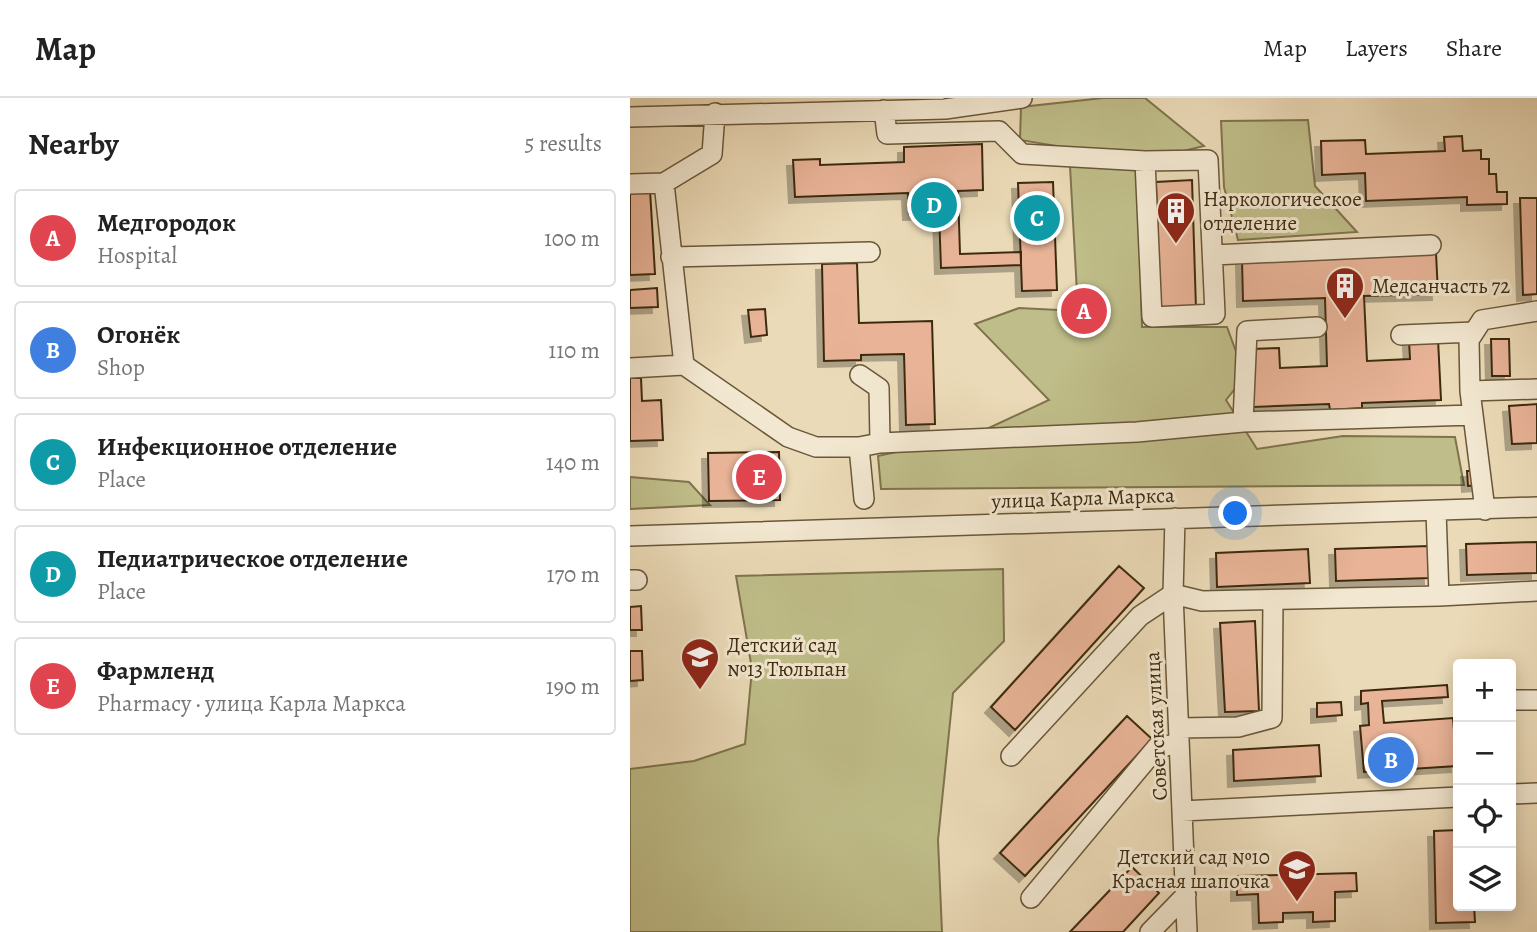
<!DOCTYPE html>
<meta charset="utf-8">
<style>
:root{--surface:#fff;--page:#f2f2f2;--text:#222;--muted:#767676;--line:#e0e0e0;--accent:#db2777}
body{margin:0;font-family:Alegreya,serif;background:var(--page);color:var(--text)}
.controls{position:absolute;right:21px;bottom:21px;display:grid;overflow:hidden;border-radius:7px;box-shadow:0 4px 18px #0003}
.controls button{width:63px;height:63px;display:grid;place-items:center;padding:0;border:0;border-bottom:2px solid var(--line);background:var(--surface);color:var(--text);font:35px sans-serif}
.you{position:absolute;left:606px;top:416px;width:24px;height:24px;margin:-18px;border:5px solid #fff;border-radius:50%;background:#1a73e8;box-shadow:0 0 0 10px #1a73e833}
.badge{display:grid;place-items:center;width:46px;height:46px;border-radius:50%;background:var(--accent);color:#fff;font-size:23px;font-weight:700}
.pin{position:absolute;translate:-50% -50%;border:4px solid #fff;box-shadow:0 2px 7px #0006}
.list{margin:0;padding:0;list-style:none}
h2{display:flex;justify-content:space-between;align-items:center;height:91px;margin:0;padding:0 28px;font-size:30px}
h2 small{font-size:23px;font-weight:400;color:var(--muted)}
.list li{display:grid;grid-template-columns:46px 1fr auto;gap:21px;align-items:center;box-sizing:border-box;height:98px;margin:0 14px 14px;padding:0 14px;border:2px solid var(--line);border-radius:7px}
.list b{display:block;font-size:26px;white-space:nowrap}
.list p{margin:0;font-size:23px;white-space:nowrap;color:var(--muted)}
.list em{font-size:23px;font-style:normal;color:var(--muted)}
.icon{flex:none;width:38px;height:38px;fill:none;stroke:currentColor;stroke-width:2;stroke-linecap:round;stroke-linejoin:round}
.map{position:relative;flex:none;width:907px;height:834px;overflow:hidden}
header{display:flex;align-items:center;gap:42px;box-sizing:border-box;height:98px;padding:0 35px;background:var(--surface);border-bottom:2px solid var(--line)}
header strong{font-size:33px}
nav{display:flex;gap:38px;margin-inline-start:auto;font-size:24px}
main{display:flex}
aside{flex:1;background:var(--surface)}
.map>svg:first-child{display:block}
</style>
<header>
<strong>Map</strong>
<nav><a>Map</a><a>Layers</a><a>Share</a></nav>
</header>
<main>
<aside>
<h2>Nearby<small>5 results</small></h2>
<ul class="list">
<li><span class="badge" style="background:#e0444e">A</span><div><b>Медгородок</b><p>Hospital</p></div><em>100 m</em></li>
<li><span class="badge" style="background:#3f7fe0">B</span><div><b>Огонёк</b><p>Shop</p></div><em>110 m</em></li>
<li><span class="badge" style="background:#0f9aa8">C</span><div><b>Инфекционное отделение</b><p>Place</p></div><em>140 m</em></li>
<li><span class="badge" style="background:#0f9aa8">D</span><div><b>Педиатрическое отделение</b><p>Place</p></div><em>170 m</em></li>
<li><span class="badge" style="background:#e0444e">E</span><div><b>Фармленд</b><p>Pharmacy · улица Карла Маркса</p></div><em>190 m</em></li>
</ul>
</aside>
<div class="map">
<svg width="907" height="834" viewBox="0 0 907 834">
<defs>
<filter id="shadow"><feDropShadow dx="-6" dy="6" stdDeviation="0" flood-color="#0004"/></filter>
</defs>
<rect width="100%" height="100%" fill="#ebdab7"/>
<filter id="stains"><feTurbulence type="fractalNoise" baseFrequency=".00286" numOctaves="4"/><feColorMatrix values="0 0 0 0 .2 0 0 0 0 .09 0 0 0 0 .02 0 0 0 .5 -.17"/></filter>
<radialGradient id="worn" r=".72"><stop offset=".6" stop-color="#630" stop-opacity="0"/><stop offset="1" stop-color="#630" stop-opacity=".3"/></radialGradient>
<path fill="#bfbd89" stroke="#7e744c" stroke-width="2" d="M473,0H515L574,48L508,64L512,229H597L615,278L596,302L627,351L713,338L825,339L834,387L251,391L248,358L346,336L419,302L345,226L389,210L448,213L439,50L390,42L391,9Z
M678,22L685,88L727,134L608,142L594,89L591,23Z
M0,379L59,384L80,407L0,411Z
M373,471L374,543L323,595L308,742L312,834H0V671L64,663L115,646L122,571L106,478Z"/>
<path fill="#e8b397" stroke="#3e2b0f" stroke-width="2" filter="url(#shadow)" d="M832,38L833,53L851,52V61H859V76H866L867,94H877V106L837,107V99L736,103L735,75L692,77L691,43L735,42L736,56L815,53L814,39Z
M352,46L353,92L328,93L330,156L391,154V167L311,170L309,115L279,116L278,95L165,99L163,62L190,61V67L274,64V49Z
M562,82L566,211L530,212L526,84Z
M423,84L427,192L392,193L388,85Z
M20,92L25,176L0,177V93Z
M890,100H907V196L893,197Z
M806,155L808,196L734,198L737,263L780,261L779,243L808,241L811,302L732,305V310L700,312L699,306L623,309L621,251L649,250L650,270L697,268L695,200L613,203L612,162Z
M227,165L229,225L302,223L305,326L276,327L274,256L231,257V262L194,263L192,166Z
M27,190L28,209L0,210V192Z
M135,211L137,237L121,239L118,212Z
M861,241H879L880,278H862Z
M0,280H11L12,303L31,302L33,342L0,343Z
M907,306V345L882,346L879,308Z
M149,354L150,402L79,403L78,355Z
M837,373H848L849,387L838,388Z
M907,444V475L837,477L836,446Z
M799,448L800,480L706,483L705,451Z
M678,451L680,485L587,489L586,455Z
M489,468L514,490L385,632L361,609Z
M11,508L12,532H0V509Z
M625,523L629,613L595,614L590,525Z
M0,553H12L13,582L0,583Z
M817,587L818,599L752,603L754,625L823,620L827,668L734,674L730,628L739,627L738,605L731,606V593Z
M711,604L712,617L687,619V605Z
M497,618L522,641L395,778L370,755Z
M689,647L691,678L604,683L603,652Z
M828,732V808H844L845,824L806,825L804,733Z
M502,769L529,795L493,834H440Z
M726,775L727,793L705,794V823L683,824V814L653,815V824L629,825L628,796L607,797V778Z"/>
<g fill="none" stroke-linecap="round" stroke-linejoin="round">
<defs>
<path id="minor" d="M254,12L257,36L369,33L392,56L515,63L578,62L585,216L522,219L515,63
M0,19L315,11L392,0
M0,86L34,85
M583,157L801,147
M41,159L240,154
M771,237L844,234
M54,267L34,85L82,56L85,15
M0,270L54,267L158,339L186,349H229L250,345L507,334L613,324L843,317
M230,277L249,290L250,345
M840,293L907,291
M613,324L617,233L687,229
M229,349L234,401
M855,412L840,293L839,242L852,222L907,213
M806,413L809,498
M545,420L543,496L557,834
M0,438L907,409
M0,482H7
M881,602H907
M549,630L608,629L642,620L643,502
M381,658L510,518L543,496L572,503L809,498L907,493
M881,696L907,695
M552,713L828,699
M401,800L527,649L549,646
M520,834L556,797"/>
</defs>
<use href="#minor" stroke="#695739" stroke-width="22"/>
<use href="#minor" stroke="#f2e7d0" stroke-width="19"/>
</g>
<defs>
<symbol id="building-pin" viewBox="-11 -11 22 30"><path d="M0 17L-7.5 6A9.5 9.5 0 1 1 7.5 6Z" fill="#8f2418" stroke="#f2e7d0"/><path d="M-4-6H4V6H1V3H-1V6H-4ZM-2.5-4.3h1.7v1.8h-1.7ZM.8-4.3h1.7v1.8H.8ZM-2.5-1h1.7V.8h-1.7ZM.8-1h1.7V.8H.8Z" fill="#fff"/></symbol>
<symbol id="school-pin" viewBox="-11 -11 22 30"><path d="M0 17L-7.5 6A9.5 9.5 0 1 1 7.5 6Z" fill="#8f2418" stroke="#f2e7d0"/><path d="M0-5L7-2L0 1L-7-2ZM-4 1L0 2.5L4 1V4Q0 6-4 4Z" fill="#fff"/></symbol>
</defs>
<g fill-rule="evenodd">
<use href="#building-pin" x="524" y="91" width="44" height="60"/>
<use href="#building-pin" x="693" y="166" width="44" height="60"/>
<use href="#school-pin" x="48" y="537" width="44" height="60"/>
<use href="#school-pin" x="645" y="749" width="44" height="60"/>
</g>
<g text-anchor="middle" stroke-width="6" stroke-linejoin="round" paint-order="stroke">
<g font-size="21" fill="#3e2b0f" stroke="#f2e7d0" text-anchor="start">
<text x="573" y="108">Наркологическое<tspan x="573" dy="24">отделение</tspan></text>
<text x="742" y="195">Медсанчасть 72</text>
<text x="97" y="554">Детский сад<tspan x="97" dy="24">№13 Тюльпан</tspan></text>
<text x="640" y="766" text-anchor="end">Детский сад №10<tspan x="640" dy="24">Красная шапочка</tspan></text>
</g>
<g font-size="21" fill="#3e2b0f" stroke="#f2e7d0">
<text transform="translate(453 400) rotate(-2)" y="7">улица Карла Маркса</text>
<text transform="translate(526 628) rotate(-93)" y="7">Советская улица</text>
</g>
</g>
<rect width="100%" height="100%" filter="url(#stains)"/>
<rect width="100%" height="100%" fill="url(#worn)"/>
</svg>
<div class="controls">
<button>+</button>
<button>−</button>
<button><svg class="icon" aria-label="locate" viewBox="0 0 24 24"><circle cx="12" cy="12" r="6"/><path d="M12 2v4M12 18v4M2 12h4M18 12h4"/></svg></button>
<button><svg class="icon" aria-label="layers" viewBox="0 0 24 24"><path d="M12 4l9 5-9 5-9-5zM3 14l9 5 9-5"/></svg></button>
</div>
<div class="you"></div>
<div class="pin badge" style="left:454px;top:213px;background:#e0444e">A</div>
<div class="pin badge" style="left:761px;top:662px;background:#3f7fe0">B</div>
<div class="pin badge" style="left:407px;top:120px;background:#0f9aa8">C</div>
<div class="pin badge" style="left:304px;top:107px;background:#0f9aa8">D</div>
<div class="pin badge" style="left:129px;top:379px;background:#e0444e">E</div>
</div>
</main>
